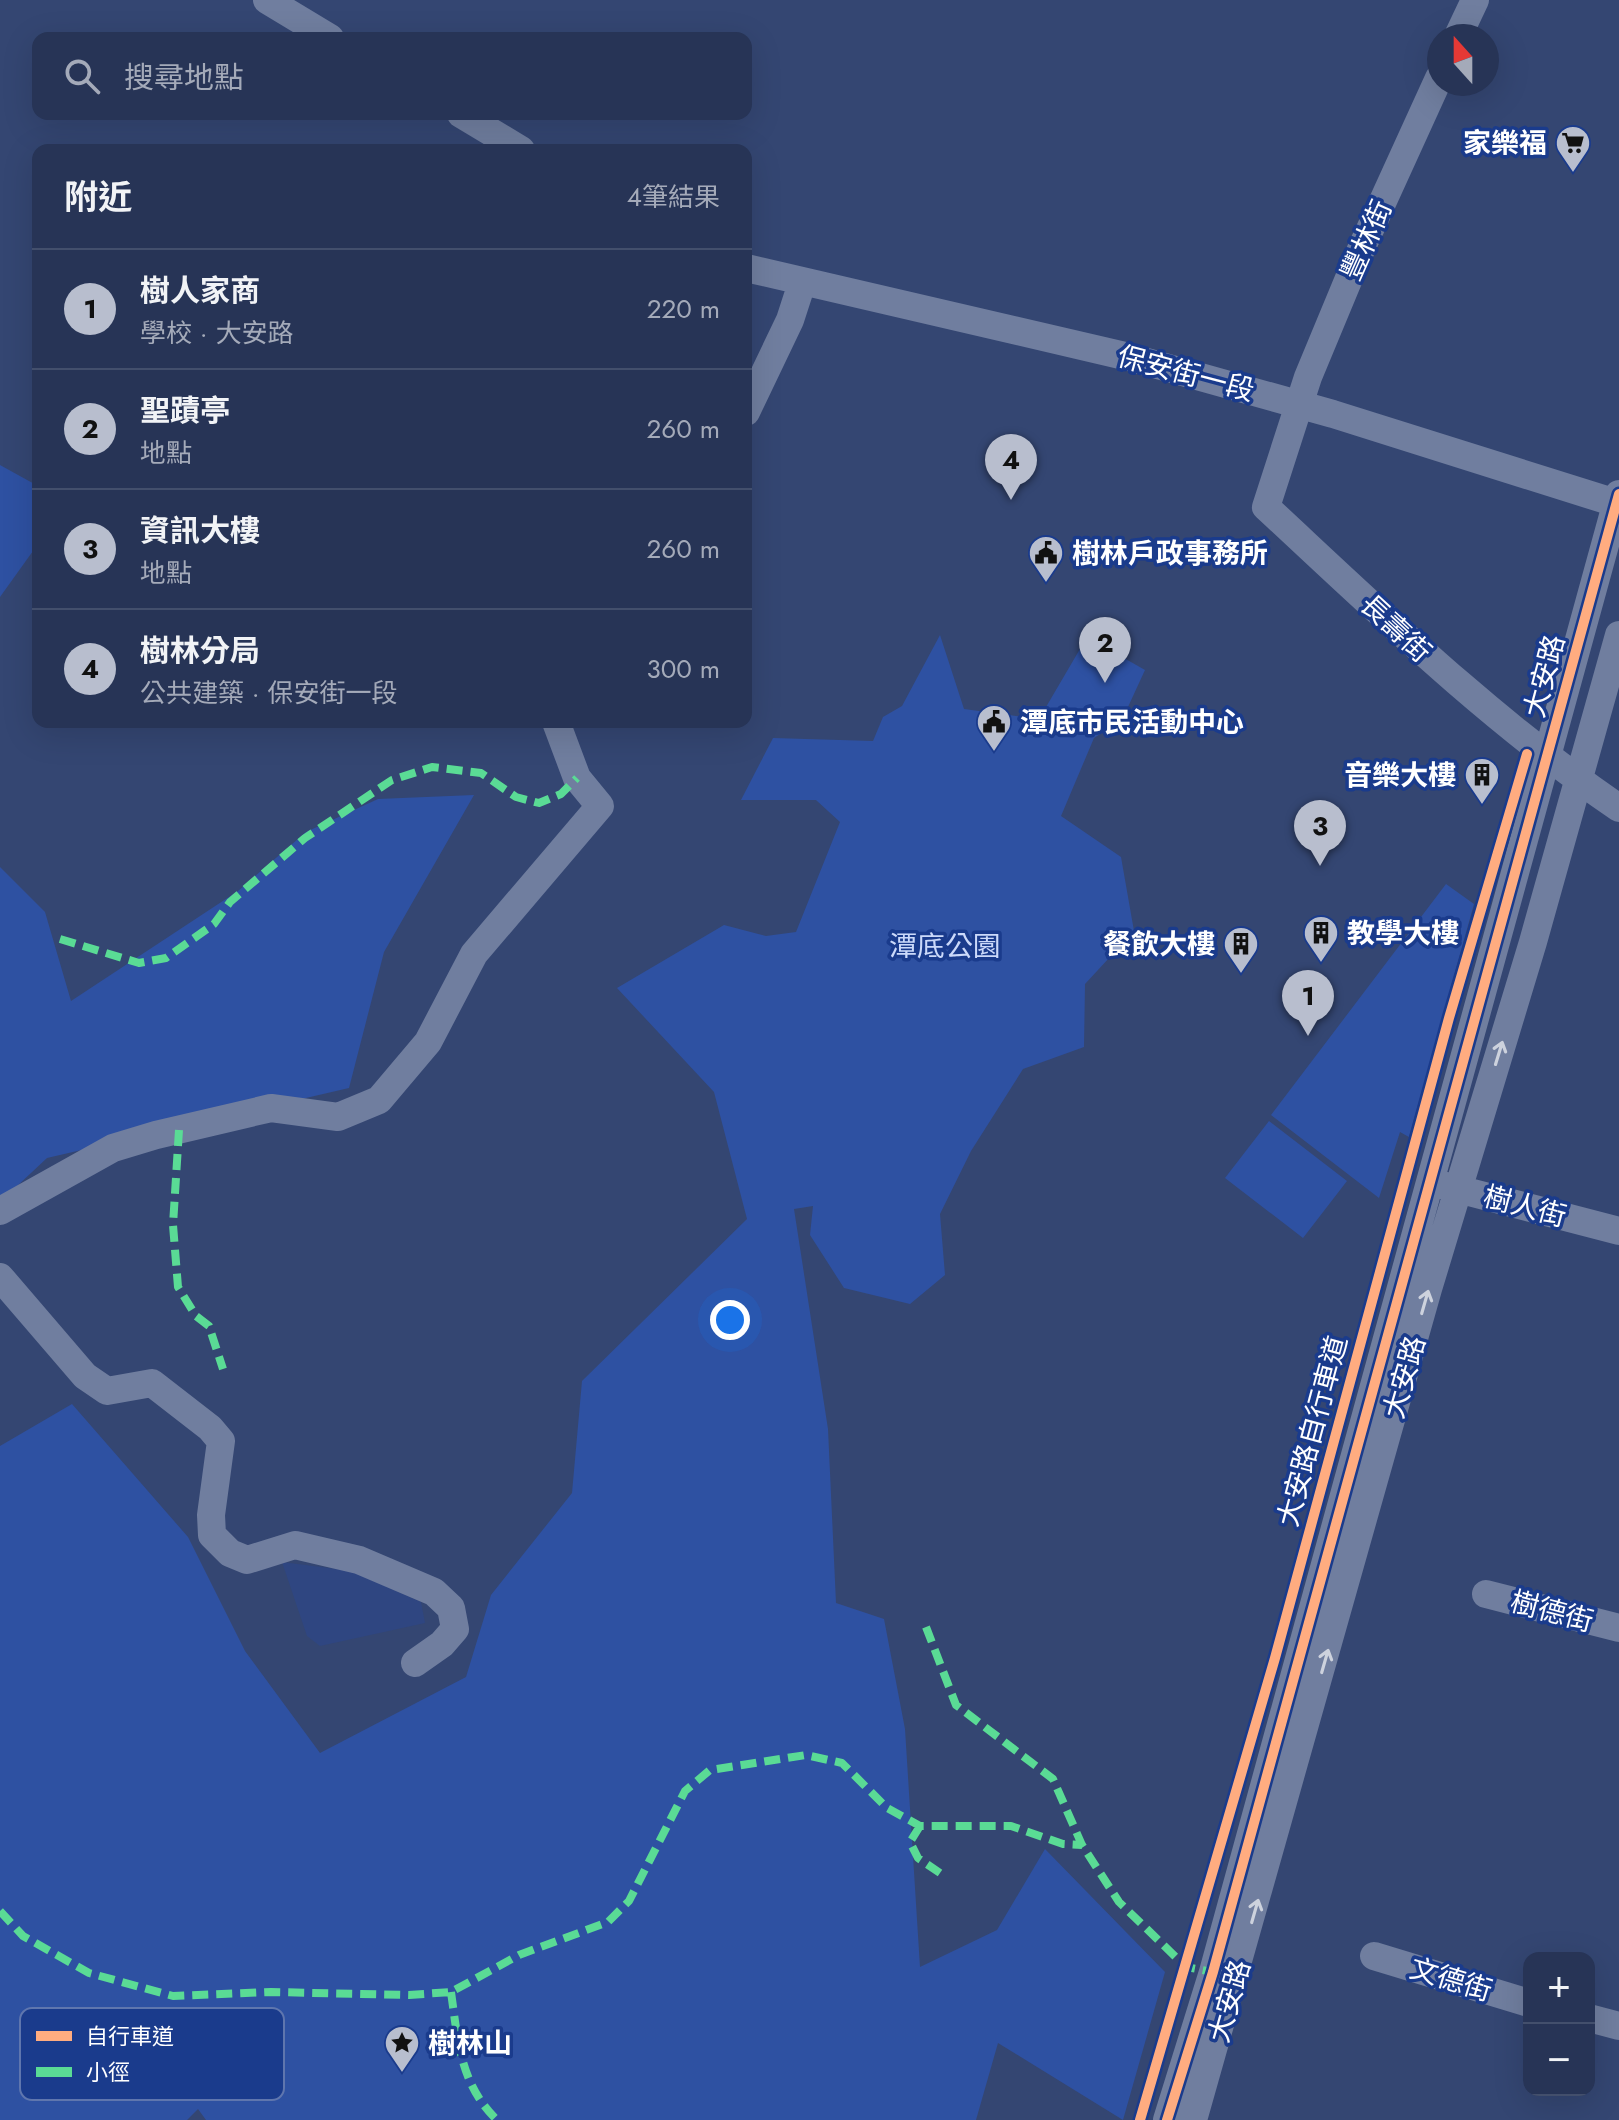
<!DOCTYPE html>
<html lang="zh-TW">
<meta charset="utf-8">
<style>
:root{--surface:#273456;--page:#2f3c5c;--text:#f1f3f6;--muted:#a4aab9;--line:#434f6c;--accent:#b8bece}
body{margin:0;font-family:Jost,"Noto Sans TC",sans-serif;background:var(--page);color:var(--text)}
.controls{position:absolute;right:24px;bottom:24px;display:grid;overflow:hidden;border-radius:16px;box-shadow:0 8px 32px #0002}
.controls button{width:72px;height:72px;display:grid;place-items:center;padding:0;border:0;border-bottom:2px solid var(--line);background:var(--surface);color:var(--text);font:40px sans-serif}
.compass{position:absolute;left:1427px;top:24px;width:72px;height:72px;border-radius:50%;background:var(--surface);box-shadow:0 8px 32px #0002;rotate:339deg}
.you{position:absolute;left:730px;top:1320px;width:28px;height:28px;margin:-20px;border:6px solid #fff;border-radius:50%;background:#1a73e8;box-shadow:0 0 0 12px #1a73e833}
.badge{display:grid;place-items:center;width:52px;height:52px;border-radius:50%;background:var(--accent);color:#111;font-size:26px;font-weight:700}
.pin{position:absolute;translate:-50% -66px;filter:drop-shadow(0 2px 4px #0008)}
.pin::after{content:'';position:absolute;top:42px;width:28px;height:24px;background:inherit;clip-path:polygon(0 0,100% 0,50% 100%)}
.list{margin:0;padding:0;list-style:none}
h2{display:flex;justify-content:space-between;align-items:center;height:104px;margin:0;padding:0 32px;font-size:34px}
h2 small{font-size:26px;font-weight:400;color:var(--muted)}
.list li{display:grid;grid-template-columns:52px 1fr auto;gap:24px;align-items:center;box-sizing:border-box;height:120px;padding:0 32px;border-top:2px solid var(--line)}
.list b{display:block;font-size:30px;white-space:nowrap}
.list p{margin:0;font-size:26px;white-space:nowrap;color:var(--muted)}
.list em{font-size:26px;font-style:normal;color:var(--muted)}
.icon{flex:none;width:44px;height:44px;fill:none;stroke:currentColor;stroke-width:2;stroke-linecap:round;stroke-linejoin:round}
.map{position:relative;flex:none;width:1619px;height:2120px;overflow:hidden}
.search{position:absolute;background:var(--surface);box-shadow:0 8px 32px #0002;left:32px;top:32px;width:720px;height:88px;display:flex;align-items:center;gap:20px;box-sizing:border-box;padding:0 28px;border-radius:16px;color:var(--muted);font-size:30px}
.panel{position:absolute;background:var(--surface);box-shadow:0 8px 32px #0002;left:32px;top:144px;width:720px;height:584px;border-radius:16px}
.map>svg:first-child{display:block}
</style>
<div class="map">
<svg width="1619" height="2120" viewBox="0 0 1619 2120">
<rect width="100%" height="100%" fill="#344672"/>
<path fill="#2e51a2" d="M0,465L38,486V544L0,597Z
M940,635L964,709L1039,719L1087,637L1145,670L1122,720L1094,738L1061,816L1121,857L1134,931L1085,984L1084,1047L1023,1069L971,1151L940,1214L945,1275L910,1304L844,1288L810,1235L813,1206L794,1209L828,1429L836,1603L884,1619L905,1729L920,1967L997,1930L1045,1849L1165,1972L1123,2120L998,2043L976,2120H206L198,2109L187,2120H0V1446L72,1404L188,1537L245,1651L320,1753L466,1677L491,1595L572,1493L582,1381L747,1219L714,1092L617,988L724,925L766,936L796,932L840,822L816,800H741L773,738L873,741L883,717L902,706Z
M474,795L384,952L349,1088L47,1158L0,1202V867L45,912L71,1001L238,891L306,832L378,799Z
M1446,884L1474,904L1409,1137L1400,1132L1379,1198L1271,1115Z
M1269,1121L1347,1181L1303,1238L1225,1178Z"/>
<path fill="#2f4681" d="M282,1562L352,1571L421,1602L425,1623L320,1646L307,1636Z"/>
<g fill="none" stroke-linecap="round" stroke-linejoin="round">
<path stroke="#707e9f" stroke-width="28" d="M267,0L330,38
M1458,36L1475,0
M1439,78L1362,247L1308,377L1266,507C1379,612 1490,720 1619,808
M461,114L521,150
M746,268L1129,357L1333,414L1619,504
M746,412L790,320L802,283
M1442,1185L1619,1231
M0,1211L113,1148L156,1135L271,1108L338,1117L379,1100L428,1042L474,954L600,806L577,778L556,722
M0,1277L85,1376L107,1391L152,1383L210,1428L221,1441L211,1515L212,1535L230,1553L247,1560L295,1545L359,1560L434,1592L451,1608L455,1629L442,1644L415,1663
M1486,1594L1619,1628
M1374,1956L1529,2003
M1589,2018L1619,2026
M1167,2120L1213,1972L1619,494
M1193,2120L1428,1289L1533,942L1619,635"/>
<path stroke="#5adb95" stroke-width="8" stroke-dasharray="16 8" stroke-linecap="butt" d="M60,939L139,963L166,958L214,924L230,902L305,838L392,780L432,767L481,773L516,797L539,803L561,794L577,778
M179,1130L173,1225L178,1287L196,1316L209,1326L223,1369
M926,1627L956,1705L1053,1779L1082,1845L1119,1902L1186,1967L1213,1972
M920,1826L910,1842L918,1858L940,1873
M0,1911L23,1936L89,1973L173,1996L271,1992L409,1995L451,1992L519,1955L608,1922L629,1901L685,1791L710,1770L806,1755L842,1763L887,1808L920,1826H1011L1063,1844L1082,1845
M451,1992C458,2041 460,2084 497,2120"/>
<defs>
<path id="cycleway" d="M1140,2120L1275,1658L1449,1018L1527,754
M1167,2120L1213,1972L1619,494"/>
</defs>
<use href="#cycleway" stroke="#1a3b8c" stroke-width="15"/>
<use href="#cycleway" stroke="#ffac80" stroke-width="10"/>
</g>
<defs><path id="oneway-shaft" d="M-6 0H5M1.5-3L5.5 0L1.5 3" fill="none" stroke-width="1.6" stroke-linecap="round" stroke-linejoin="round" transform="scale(2)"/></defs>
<g stroke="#cdd2dd">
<use href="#oneway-shaft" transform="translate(1499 1053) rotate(-73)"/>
<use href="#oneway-shaft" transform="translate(1425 1302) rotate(-74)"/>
<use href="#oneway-shaft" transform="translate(1325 1661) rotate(-74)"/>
<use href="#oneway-shaft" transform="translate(1255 1911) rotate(-74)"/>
</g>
<defs>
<symbol id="supermarket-pin" viewBox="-11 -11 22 30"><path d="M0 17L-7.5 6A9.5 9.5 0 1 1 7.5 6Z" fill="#b8bece" stroke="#1a3b8c"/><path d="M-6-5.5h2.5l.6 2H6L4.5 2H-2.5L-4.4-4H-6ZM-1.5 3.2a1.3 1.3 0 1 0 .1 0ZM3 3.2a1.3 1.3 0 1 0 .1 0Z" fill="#111"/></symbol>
<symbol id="civic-pin" viewBox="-11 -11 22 30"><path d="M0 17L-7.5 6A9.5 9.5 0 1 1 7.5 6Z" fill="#b8bece" stroke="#1a3b8c"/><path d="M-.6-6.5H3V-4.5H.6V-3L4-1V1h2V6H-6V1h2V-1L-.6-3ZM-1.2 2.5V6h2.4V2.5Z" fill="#111"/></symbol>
<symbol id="building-pin" viewBox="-11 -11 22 30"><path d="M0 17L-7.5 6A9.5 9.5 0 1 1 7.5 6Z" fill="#b8bece" stroke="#1a3b8c"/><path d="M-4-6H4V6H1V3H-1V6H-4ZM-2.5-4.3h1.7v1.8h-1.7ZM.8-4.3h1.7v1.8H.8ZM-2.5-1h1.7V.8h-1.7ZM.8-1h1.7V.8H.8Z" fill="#111"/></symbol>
<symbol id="sight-pin" viewBox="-11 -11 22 30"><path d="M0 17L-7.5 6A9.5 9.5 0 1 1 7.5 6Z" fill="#b8bece" stroke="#1a3b8c"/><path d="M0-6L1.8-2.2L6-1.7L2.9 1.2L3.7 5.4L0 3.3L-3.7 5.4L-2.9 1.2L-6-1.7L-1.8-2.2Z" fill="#111"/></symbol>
</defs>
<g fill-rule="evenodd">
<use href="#supermarket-pin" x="1553" y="123" width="40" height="54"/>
<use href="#civic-pin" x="1026" y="533" width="40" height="54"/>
<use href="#civic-pin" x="974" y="702" width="40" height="54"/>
<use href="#building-pin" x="1462" y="755" width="40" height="54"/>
<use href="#building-pin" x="1301" y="913" width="40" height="54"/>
<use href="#building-pin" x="1221" y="924" width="40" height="54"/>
<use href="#sight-pin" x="382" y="2023" width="40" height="54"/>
</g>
<g text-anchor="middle" stroke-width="7" stroke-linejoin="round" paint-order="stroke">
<g font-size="28" font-weight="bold" fill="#fff" stroke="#1a3b8c" text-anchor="start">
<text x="1547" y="153" text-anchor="end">家樂福</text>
<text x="1072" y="563">樹林戶政事務所</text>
<text x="1020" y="732">潭底市民活動中心</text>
<text x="1456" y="785" text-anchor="end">音樂大樓</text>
<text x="1347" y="943">教學大樓</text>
<text x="1215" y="954" text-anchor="end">餐飲大樓</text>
<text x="428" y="2053">樹林山</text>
</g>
<g font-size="28" fill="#fff" stroke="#1a3b8c">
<text transform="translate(1366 240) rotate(-66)" y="10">豐林街</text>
<text transform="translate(1186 373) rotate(15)" y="10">保安街一段</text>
<text transform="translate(1396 628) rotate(43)" y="10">長壽街</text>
<text transform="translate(1544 676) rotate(-75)" y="10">大安路</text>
<text transform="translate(1525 1206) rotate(15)" y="10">樹人街</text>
<text transform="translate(1404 1377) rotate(-74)" y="10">大安路</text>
<text transform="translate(1312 1431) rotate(-75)" y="10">大安路自行車道</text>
<text transform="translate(1552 1611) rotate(15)" y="10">樹德街</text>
<text transform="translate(1451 1979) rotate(17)" y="10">文德街</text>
<text transform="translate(1229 2001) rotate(-74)" y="10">大安路</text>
</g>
<g font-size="28" fill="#cbd9fa" stroke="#1a3b8c">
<text x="945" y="956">潭底公園</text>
</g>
</g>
<rect x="20" y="2008" width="264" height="92" rx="12" fill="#1a3b8c" stroke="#5f76ae" stroke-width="2"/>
<rect x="36" y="2031" width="36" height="10" fill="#ffac80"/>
<rect x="36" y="2067" width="36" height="10" fill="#5adb95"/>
<g font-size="22" fill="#fff">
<text x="86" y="2044">自行車道</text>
<text x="86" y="2080">小徑</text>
</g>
</svg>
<div class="controls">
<button>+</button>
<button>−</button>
</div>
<svg class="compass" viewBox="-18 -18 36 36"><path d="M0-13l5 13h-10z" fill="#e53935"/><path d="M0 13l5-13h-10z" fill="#a4aab9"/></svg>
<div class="you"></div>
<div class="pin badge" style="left:1308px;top:1036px">1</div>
<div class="pin badge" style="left:1105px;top:683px">2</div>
<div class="pin badge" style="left:1320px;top:866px">3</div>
<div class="pin badge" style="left:1011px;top:500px">4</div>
<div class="search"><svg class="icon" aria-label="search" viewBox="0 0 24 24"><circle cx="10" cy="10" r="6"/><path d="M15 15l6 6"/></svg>搜尋地點</div>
<section class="panel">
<h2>附近<small>4筆結果</small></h2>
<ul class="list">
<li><span class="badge">1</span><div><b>樹人家商</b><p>學校 · 大安路</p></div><em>220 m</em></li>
<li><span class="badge">2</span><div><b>聖蹟亭</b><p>地點</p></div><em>260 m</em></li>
<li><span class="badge">3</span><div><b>資訊大樓</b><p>地點</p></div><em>260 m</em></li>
<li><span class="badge">4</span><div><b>樹林分局</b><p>公共建築 · 保安街一段</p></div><em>300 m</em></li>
</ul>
</section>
</div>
